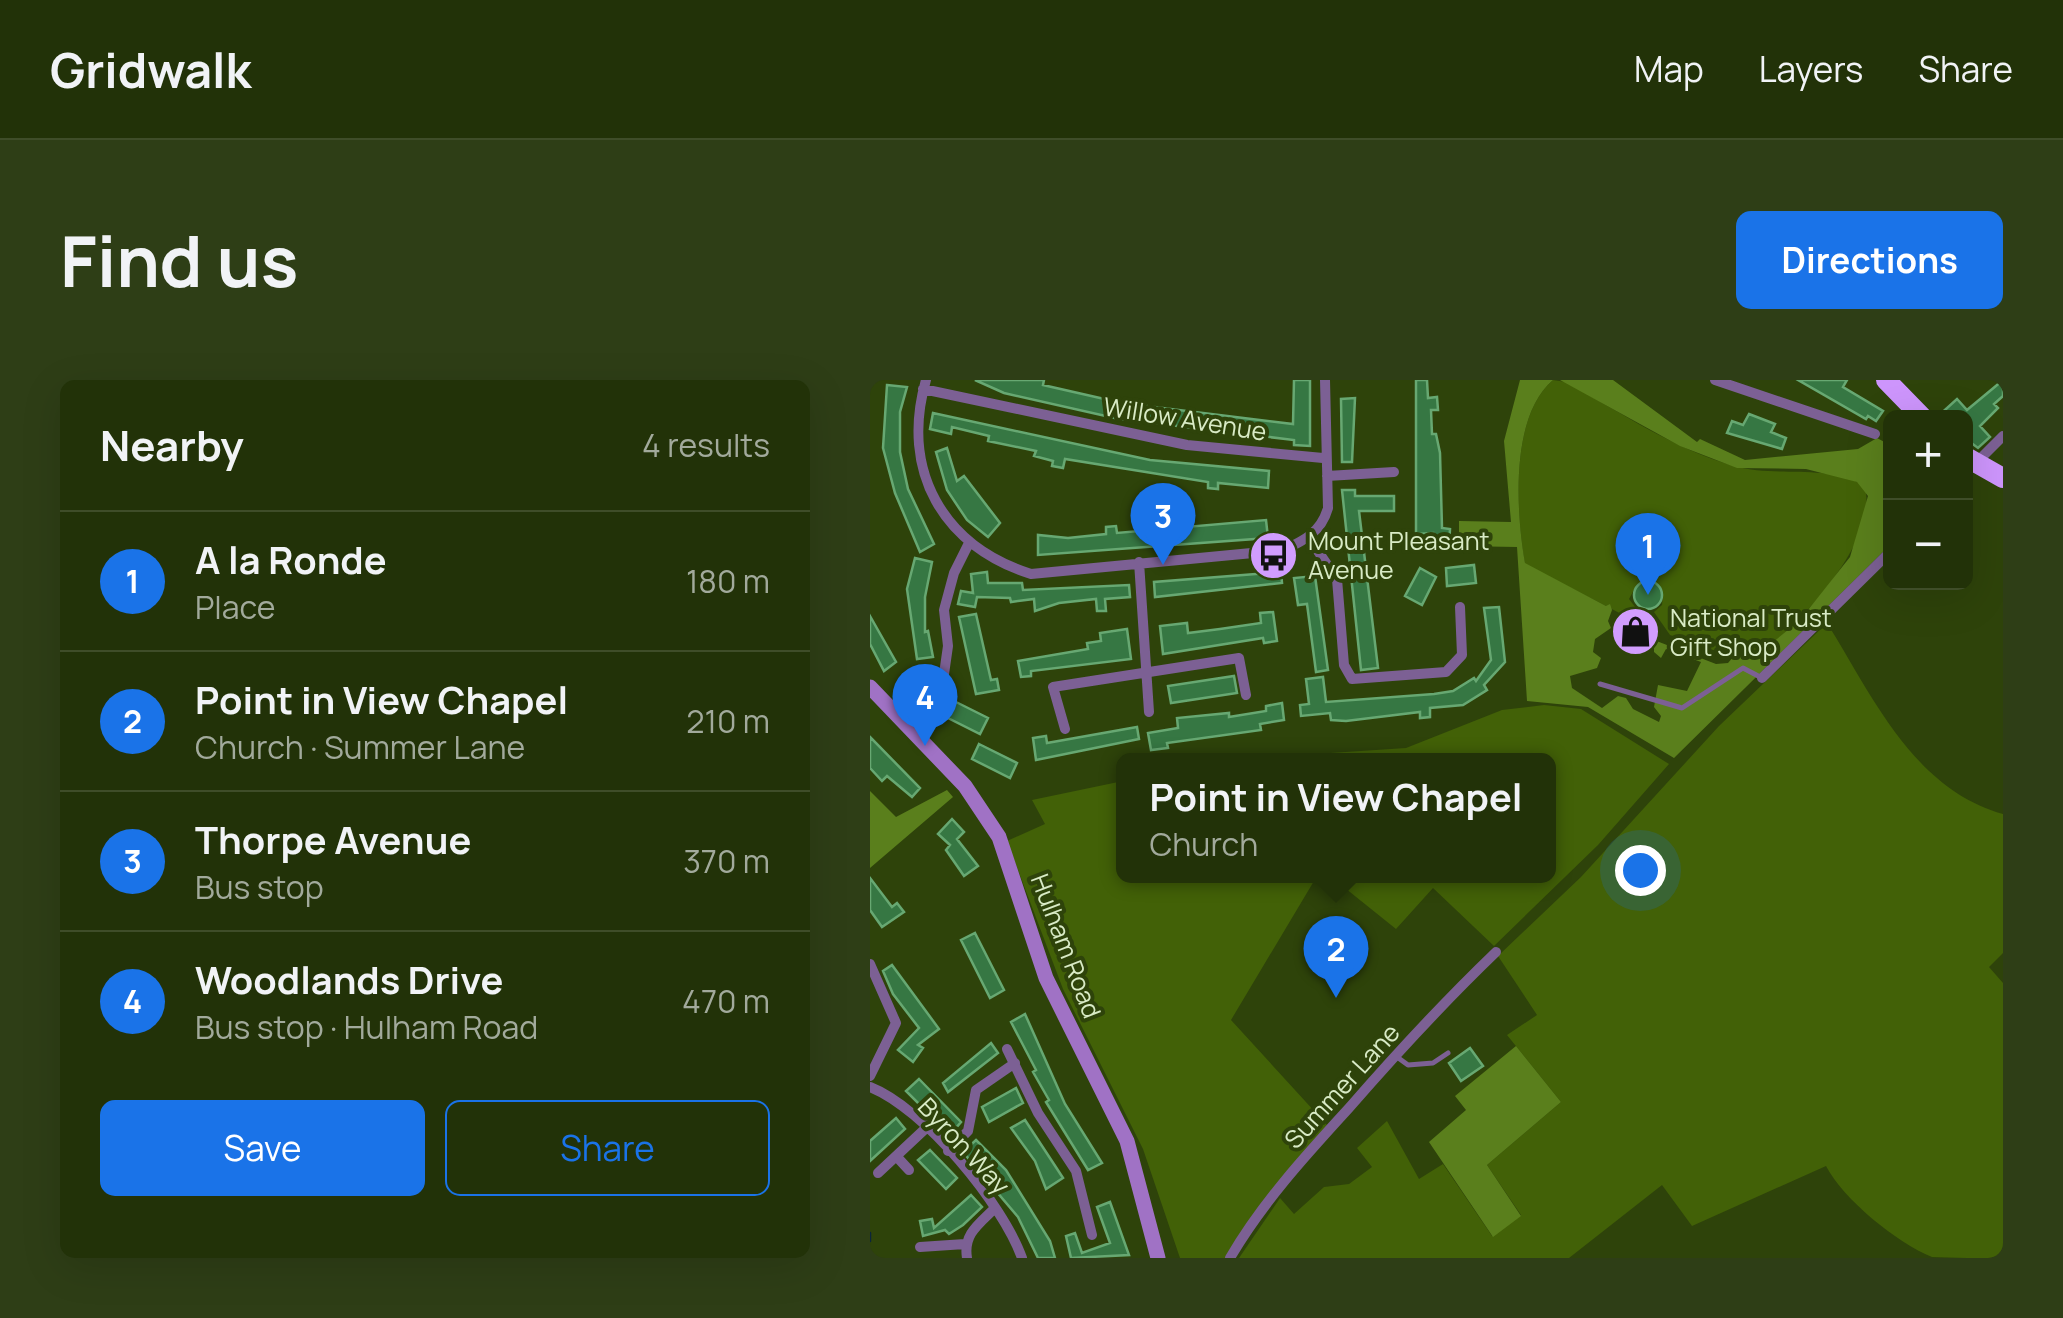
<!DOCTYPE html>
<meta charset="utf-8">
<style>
:root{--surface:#223208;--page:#2e3e16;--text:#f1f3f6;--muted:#a2aa9c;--line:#3f4d29;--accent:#1a73e8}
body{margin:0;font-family:Manrope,sans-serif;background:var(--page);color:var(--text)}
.controls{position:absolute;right:30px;top:30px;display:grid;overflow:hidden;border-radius:15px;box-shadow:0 10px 40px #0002}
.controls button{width:90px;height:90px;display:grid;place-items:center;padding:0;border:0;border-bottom:2px solid var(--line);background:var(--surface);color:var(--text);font:50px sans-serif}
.you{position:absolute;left:770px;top:490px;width:35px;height:35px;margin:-25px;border:8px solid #fff;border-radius:50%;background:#1a73e8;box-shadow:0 0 0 15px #1a73e833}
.badge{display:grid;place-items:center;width:65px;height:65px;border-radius:50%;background:var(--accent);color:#fff;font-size:32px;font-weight:700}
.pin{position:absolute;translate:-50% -82px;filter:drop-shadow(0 2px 5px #0008)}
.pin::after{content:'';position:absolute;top:52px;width:35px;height:30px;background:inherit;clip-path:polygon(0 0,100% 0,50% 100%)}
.popup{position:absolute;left:246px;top:373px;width:440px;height:130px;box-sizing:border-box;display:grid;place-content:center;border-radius:15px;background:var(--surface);filter:drop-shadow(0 2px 8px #0005);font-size:32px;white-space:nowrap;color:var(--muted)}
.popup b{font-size:38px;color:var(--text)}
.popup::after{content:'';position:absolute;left:50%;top:100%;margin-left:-20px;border:20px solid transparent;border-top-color:var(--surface)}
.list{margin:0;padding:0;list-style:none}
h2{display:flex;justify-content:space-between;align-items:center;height:130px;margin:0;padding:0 40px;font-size:42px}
h2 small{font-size:32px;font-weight:400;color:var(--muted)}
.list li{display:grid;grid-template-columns:65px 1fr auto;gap:30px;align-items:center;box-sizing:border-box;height:140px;padding:0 40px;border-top:2px solid var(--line)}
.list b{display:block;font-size:38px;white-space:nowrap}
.list p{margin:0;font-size:32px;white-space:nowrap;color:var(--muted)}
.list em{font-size:32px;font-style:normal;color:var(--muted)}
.actions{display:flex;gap:20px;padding:30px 40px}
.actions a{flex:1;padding:22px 0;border:2px solid var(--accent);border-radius:15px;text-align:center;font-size:35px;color:var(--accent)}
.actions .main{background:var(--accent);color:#fff}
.map{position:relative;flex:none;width:1133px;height:878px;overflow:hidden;border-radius:15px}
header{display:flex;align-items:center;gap:60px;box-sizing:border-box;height:140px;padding:0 50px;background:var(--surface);border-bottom:2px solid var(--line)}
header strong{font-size:48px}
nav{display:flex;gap:55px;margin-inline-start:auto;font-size:35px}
.intro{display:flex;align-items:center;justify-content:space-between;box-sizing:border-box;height:240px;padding:0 60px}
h1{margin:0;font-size:70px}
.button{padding:25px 45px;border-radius:15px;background:var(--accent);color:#fff;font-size:35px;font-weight:700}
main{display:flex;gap:60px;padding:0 60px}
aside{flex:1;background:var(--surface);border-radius:15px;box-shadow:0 10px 40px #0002}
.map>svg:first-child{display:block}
</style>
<header>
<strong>Gridwalk</strong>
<nav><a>Map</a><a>Layers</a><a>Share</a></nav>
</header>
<div class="intro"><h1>Find us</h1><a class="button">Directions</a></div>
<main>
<aside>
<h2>Nearby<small>4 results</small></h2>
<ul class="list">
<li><span class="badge">1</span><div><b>A la Ronde</b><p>Place</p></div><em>180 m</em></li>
<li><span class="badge">2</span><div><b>Point in View Chapel</b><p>Church · Summer Lane</p></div><em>210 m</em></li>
<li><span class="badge">3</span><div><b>Thorpe Avenue</b><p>Bus stop</p></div><em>370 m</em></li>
<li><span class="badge">4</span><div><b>Woodlands Drive</b><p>Bus stop · Hulham Road</p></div><em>470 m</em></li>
</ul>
<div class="actions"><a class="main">Save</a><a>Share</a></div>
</aside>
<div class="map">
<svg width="1133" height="878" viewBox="0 0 1133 878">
<rect width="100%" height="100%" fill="#2e430a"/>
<path fill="#426107" d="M683,0L696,2C750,32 804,69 864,86C906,98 952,83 994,105C1012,156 931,245 891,272H849L800,255L784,232L792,225L793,213L782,200L766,206L759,219L766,228L761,239L655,184C646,132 640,36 683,0Z
M957,243C1002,315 1043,409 1133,434V573L1119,587L1133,603V878C1113,878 1081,878 1062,877C1027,863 973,819 956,786L822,846L792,805L699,878H369L410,818L424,834L454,807L479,804L502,787L487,768L517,741L549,799L573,784L622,856L651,835L617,785L691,722L637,655L667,635L628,576L711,497L849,346Z
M674,325L711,329L799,384L728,465L624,566L563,508L526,549L460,496H678V380H353L536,368L632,330Z
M253,401L254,496H447L361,640L457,745L356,878H310L273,769L193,609L137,461L175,444L162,420Z"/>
<path fill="#5a7f1c" d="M650,0H683C640,36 646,132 655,183L736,226L740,224L742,230L738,241L741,248L725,259L723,272L731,278L727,288L700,296L702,308L732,328L748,316L756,318L763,329L789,342L791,336L784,327L788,305L817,311L831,282L796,269L791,278L784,272V260L846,284L858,283L869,270L891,272L930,240L980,177L998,116L987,102L936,89L867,88L810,66L690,0H743L827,62L830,59L875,80L988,69L1007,58L1020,65V165L804,378L718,327L657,321L647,167L589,166V141L641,142L634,61Z
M77,410L83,417L0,488V411L26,437Z
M646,666L691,722L617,785L651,836L623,857L559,762L596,730L585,716Z"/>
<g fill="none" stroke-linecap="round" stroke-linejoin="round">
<path stroke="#0c253b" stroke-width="2.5" d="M0,853V861"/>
</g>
<path fill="#367743" stroke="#67a872" stroke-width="2.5" d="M105,0H174L173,5L252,23L423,44L424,0H440V66L424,65V60L249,39L134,13Z
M546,0H557L558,18L567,17L568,30H561L562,54H566L570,73L572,148L580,149L579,166L562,165L563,153L546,154Z
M928,0H977L973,7L1013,31L1006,41L998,36L996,39Z
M1133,0V16L1124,24L1128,28L1110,46L1120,57L1108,68L1096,59V38H1066L1087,19L1097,30Z
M17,5L37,7L30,32V72L38,109L64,164L50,172L25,113L13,68Z
M485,18L482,82H472L471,19Z
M63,33L280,80L399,91L398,108L348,103V109L338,108V102L195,79L193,88L182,86L183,81L164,76L166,71L118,61L119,56L82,47L81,54L60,49Z
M879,34L905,44L901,52L916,58L912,69L857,53L862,41L873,45Z
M77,68L87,101L94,96L130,143L118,157L97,140L77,110L66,72Z
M472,110H485V116H524V131H489L508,288L491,290Z
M396,140L398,158L168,175V155L198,158L236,154V147L246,146L247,153Z
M45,178L62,182L55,217V252L58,251L63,277L47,279L37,209Z
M604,185L606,203L577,206L576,188Z
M550,188L566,197L552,225L535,216Z
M117,192L118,203H152L153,210L259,205L260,217L235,219L236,231H227L226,219L189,223L165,231L164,219L141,222L140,218L107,217L105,227L88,224L91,211L103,213L101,194Z
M411,192L412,203L285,217L284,202Z
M445,196L458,290L446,292L437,224L428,225L424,198Z
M764 215a14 14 0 1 1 28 0a14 14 0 1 1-28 0Z
M629,227L635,282L614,305L617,310L593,325L560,328V337L550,338V332L476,341L461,340L460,333L431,336L430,325L439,324L436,299L453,297L456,322L564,314L583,311L604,298L606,301L621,280L614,228Z
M403,232L407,261L394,263L393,258L293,274L290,246L317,243L318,253L350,249L391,243L390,233Z
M106,234L121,300L127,299L129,310L106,314L89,237Z
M0,236L26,282L14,291L0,264Z
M257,249L261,279L161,291V296L151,297L148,281L218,269L217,263L231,261L230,253Z
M364,296L367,313L301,323L298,306Z
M78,318L118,338L110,354L70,334Z
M412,323L414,340L390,344L391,350L297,363L298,368L281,370L278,353L308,348L307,338L359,333V337L396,331V326Z
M267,347L269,359L166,380L163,358L176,356L177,363Z
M0,357L50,408L42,417L17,396L12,401L0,388Z
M109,364L147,383L140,398L102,379Z
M82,439L94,452L87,459L108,486L94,496L76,470L80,465L68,454Z
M0,498L22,527L27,523L34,532L12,547L0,530Z
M105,553L134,610L120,618L91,560Z
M22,585L69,649L48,665L53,668L43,682L28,670L49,648L23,614L13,591Z
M155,634L195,724L232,783L218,790L176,722L179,720L163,692L166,690L141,642Z
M121,663L128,673L78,712L73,703Z
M600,668L613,686L591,701L579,683Z
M49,699L91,742L80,755L36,711Z
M146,708L153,723L119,742L112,727Z
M26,738L35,749L0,781V761Z
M155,740L193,798L176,809L165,781L141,748Z
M106,760L136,790L180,861L185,878H168L148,837L93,772Z
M60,770L87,798L76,809L48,780Z
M101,815L112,827L93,845L79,854L75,850L53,856L50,841L62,839L64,848Z
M240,822L259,875L201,878L196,856L205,853L212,873L240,863L227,827Z"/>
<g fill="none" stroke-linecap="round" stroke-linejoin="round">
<path stroke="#7c6094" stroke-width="5" d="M730,304L812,328L873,288L892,298
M527,677L538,685L563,683L578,673"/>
<path stroke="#7c6094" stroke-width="10" d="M56,0C30,91 73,166 161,194L414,170C435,160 451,152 458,128L455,0
M845,0L1005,54
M53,9L317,65L453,78
M1096,93L1133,56
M457,96L524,92
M439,158L467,199L474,285L482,299L576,292L592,275L590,227
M269,182L279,332
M892,298L1021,171
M32,340L74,294L78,266L74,230L84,193L99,163
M195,349L183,307L369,278L376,315
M0,584L26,643L0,696
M137,669L168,733L206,791L222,855
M0,707C54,728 133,824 152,878
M78,771L98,751L106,710L145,683
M27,777L39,790
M8,793L55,749
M50,867L95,864
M97,878C93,854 109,844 125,828
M360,878C392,823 436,775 479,728C526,674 574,622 626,572"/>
<path stroke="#a072c5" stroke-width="15" d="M0,307L95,406L129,457L176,598L257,761L288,878"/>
<path stroke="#cd95fc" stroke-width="20" d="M1016,0L1053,38
M1096,77L1133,98"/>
</g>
<defs>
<symbol id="bus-disc" viewBox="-11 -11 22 22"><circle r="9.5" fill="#d19dfe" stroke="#2e430a"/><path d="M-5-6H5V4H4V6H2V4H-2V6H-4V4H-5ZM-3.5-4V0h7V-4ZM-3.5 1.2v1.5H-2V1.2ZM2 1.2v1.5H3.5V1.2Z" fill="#111"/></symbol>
<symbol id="shop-disc" viewBox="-11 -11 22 22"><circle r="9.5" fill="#d19dfe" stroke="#2e430a"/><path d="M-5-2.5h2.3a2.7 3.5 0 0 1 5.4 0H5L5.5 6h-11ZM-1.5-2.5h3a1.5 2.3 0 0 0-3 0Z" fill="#111"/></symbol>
</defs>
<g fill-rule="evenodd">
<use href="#bus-disc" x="376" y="148" width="55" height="55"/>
<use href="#shop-disc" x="738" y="224" width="55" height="55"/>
</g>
<g text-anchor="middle" stroke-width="8" stroke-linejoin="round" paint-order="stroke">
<g font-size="25" fill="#d9ebc6" stroke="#2e430a">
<text transform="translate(315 39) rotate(9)" y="9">Willow Avenue</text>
<text transform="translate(196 566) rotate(69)" y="9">Hulham Road</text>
<text transform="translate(472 706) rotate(-48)" y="9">Summer Lane</text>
<text transform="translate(94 766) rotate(47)" y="9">Byron Way</text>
</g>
<g font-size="25" fill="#d9ebc6" stroke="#2e430a" text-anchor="start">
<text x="438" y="170">Mount Pleasant<tspan x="438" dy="29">Avenue</tspan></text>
<text x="800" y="247">National Trust<tspan x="800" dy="29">Gift Shop</tspan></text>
</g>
</g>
</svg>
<div class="controls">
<button>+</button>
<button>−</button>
</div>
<div class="you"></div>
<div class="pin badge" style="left:778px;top:215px">1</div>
<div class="pin badge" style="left:466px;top:618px">2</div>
<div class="popup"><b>Point in View Chapel</b>Church</div>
<div class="pin badge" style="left:293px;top:185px">3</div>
<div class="pin badge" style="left:55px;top:366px">4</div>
</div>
</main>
